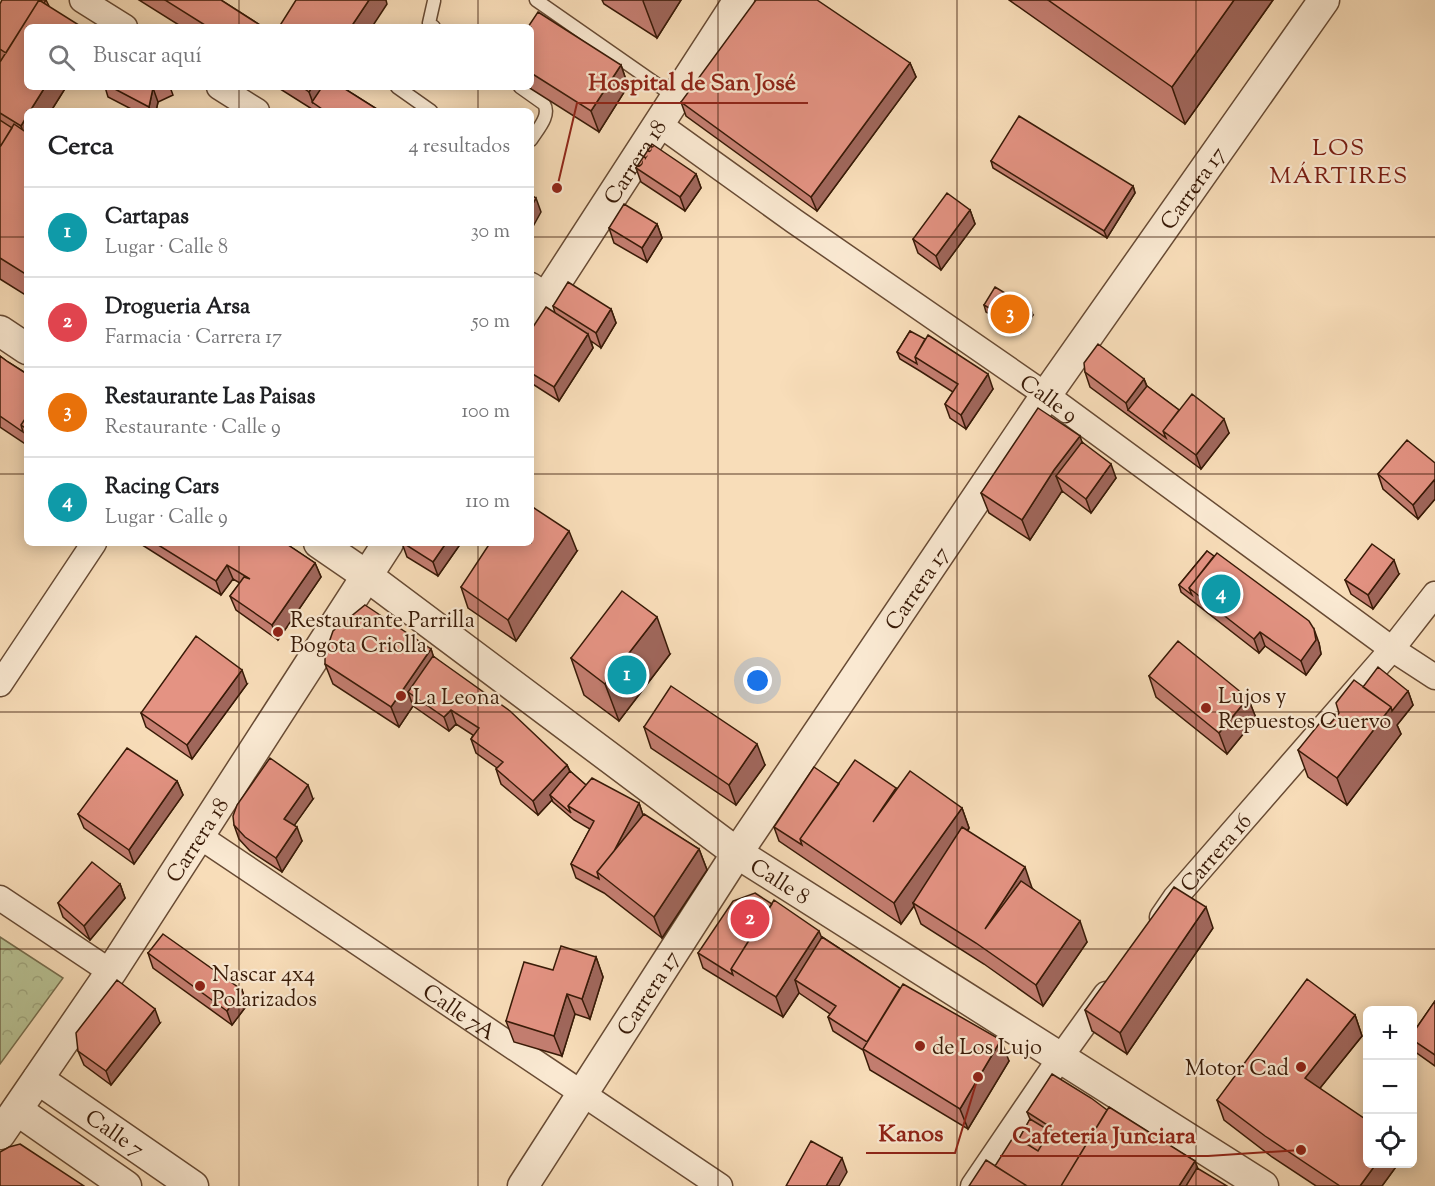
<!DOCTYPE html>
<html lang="es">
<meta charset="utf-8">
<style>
:root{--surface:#fff;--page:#f2f2f2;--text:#202124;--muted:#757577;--line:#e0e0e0;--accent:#d93025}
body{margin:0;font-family:"Sorts Mill Goudy",serif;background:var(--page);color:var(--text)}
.controls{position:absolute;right:18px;bottom:18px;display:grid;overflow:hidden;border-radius:9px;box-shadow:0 3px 15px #0003}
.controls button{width:54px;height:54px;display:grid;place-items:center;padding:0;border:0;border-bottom:2px solid var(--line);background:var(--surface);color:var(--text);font:30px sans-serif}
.you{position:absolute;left:758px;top:681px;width:21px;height:21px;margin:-15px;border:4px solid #fff;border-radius:50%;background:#1a73e8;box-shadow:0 0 0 9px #1a73e833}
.badge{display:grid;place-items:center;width:39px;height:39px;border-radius:50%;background:var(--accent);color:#fff;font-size:20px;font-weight:700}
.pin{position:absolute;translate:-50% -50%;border:3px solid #fff;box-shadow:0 2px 6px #0006}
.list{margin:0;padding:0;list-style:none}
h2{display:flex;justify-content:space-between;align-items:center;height:78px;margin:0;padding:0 24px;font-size:26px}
h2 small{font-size:20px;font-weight:400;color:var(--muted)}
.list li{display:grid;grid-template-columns:39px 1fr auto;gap:18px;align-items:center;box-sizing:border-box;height:90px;padding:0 24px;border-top:2px solid var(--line)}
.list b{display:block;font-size:22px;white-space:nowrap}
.list p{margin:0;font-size:20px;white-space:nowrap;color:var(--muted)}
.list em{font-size:20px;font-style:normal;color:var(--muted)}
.icon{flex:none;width:33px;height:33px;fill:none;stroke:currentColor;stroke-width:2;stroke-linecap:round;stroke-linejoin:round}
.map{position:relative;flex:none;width:1435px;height:1186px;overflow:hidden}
.search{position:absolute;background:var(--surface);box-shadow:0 3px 15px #0003;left:24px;top:24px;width:510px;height:66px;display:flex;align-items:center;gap:15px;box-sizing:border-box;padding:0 21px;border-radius:9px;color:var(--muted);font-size:22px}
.panel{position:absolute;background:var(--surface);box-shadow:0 3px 15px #0003;left:24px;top:108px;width:510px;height:438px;border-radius:9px}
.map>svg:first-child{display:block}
</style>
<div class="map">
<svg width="1435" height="1186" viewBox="0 0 1435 1186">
<defs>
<pattern id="forest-crowns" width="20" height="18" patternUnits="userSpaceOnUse" patternTransform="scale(1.5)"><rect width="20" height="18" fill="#b8c294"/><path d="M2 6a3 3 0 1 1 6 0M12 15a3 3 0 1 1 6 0" fill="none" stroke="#9fa67e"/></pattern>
</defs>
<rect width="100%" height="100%" fill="#f8ddb9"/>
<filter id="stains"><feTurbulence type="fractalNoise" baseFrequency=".00333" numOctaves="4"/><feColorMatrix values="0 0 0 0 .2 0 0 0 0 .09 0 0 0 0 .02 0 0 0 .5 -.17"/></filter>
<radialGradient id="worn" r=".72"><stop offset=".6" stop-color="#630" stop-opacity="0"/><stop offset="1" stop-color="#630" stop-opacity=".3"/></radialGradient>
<path fill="url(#forest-crowns)" stroke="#786e4e" stroke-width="1.5" d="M0,937L63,978L0,1064Z"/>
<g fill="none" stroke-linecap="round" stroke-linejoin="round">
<defs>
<path id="service" d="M536,0L675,97
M434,1L429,23L434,27
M397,87L431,111
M520,87L544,104C551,116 537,130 531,140"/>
<g id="minor">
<path d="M82,0L125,27"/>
<path d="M219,87L257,111"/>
<path id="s1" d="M659,124L794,221L1046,395L1392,649L1435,677"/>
<path d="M531,285L547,296"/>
<path d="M0,684L94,543"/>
<path id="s2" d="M199,836L720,1186"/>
<path d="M0,898L111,972"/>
<path id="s3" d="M1162,917L1175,898L1392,649L1435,594"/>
<path d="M973,1186L1060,1058L1106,994"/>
</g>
<g id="tertiary">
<path id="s4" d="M531,321L739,0"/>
<path d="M0,331L27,349"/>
<path id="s5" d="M319,543L367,576L737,853L1263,1186"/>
<path id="s6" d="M38,1079L193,1186"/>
<path d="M17,1110L126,1186"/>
<path id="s7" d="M0,1134L111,972L388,543"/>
<path id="s8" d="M523,1186L737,853L1051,388L1324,0"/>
</g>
</defs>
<use href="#service" stroke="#684b34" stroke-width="15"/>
<use href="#minor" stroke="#684b34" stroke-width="27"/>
<use href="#tertiary" stroke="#684b34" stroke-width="33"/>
<use href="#service" stroke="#fae9d2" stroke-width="12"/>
<use href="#minor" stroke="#fae9d2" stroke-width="24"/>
<use href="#tertiary" stroke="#fae9d2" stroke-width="30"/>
</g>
<path fill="#c47e71" stroke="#381a07" stroke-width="1.5" d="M46,0L49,6L66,87L51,111H27V296L0,279V62L1,61L0,60V4Z
M139,0H221L263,27H182Z
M602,0H681L657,38L604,4Z
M1009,0H1273L1185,124Z
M531,27L621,65L628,86L599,132L528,87H531Z
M910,63L916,77L817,211L686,116L681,102Z
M105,87H170L173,95L158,102L156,111H135L108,97Z
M277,87H342L380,111H315Z
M991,161L1133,186L1135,193L1107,238L993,168Z
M636,168L696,174L701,188L685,211L641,182Z
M970,210L975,224L941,270L918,253L913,239Z
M657,224L662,238L647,262L614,243L609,228Z
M984,305L1033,315L1021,333L986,312Z
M553,306L611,309L616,323L601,348L591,341L593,348L559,401L531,383V330L555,313Z
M910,331L993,389L966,429L950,418L945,404L953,392L920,371L900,359L897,352Z
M0,356L8,362L27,374V445L0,427Z
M1085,372L1144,379L1147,386L1179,410L1229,433L1201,469L1090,387Z
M1082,442L1116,478L1091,513L1062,491L1030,540L989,513L981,493Z
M1435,463V499L1418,519L1383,489L1378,474Z
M139,543H285L315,563L321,577L278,640L236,610L230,596L240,583L233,579L221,595Z
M402,543H461L438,576L407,557Z
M577,551L516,641L468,608L461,587Z
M1207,551L1319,643L1321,654L1306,675L1265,646L1259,653L1181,592L1179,585Z
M1399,574L1373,609L1351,594L1345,580Z
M431,649L433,656L567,765L570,771L586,785L639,803L643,815L699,849L707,870L662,938L604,893L576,878L571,864L590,829L574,820L553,802L552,800L538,815L501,784L496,769L497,768L476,753L471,739L473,735L456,724L449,731L413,706L399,727L333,684L325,664Z
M670,654L619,721L584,695L571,658Z
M1149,676L1248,698L1256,718L1227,754L1156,697Z
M247,684L192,759L146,727L141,713Z
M1363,687L1408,691L1413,705L1397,725L1401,734L1347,805L1308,777L1298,750L1330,724Z
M644,727L765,765L736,805L651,748Z
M177,781L183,795L134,864L84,828L78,814Z
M839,784L896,788V790L962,808L969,828L968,831L1032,888L1087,942L1043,1006L984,964L921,924L914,906L901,924L779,841L774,827Z
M313,799L294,825L302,841L282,872L250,851L239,839L234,825Z
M120,884L125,898L90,940L63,917L58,903Z
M1213,928L1127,1054L1092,1031L1085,1010Z
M822,937L1009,1061L968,1129L870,1070L863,1050L833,1031L828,1017L830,1014L799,993L783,1017L703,968L698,953Z
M148,953L242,990L247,1005L232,1025L153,968Z
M596,957L603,977L590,1019L575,1014L562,1056L514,1042L506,1021L553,970Z
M1435,1001V1066L1414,1051L1413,1046V1033Z
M1355,1015L1362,1036L1320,1088L1368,1164H1398L1382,1186H1316L1272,1157L1224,1120L1217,1100Z
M160,1023L111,1085L84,1065L78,1051Z
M1107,1110L1195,1161L1019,1139L1030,1119L1027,1112Z"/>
<path fill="#a0675c" stroke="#381a07" stroke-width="1.5" d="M369,0H386L387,4L372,27H351Z
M644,0H681L657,38L643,1Z
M1234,0H1273L1185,124L1172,87Z
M910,63L916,77L817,211L811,197Z
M621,65L628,86L599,132L591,111Z
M45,87H66L51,111H30Z
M312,87H333L313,103L309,92Z
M153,88L158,102L156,111H151L149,107Z
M27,116V144L21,126Z
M696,174L701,188L685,211L680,197Z
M1133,186L1135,193L1107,238L1104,231Z
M536,198L541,212L531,230V207Z
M970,210L975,224L941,270L936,256Z
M657,224L662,238L647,262L642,248Z
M1030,308L1033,315L1021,333L1019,326Z
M611,309L616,323L601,348L596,333Z
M588,334L593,348L559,401L554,387Z
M988,374L993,389L966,429L961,415Z
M1144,379L1149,393L1128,410L1126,403Z
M1224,419L1229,433L1201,469L1196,455Z
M1080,436L1087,457L1056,476L1062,491L1030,540L1022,520L1054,470Z
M1111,464L1116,478L1091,513L1086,499Z
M1435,479V499L1418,519L1413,505Z
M569,531L577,551L516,641L508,620Z
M446,543H461L438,576L433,562Z
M1394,560L1399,574L1373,609L1368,595Z
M315,563L321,577L278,640L272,625Z
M227,565L233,579L221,595L216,581Z
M657,617L670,654L619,721L605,684Z
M1314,629L1319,643L1321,654L1306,675L1301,661Z
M1260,632L1265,646L1259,653L1254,639Z
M431,649L438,670L408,692L413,706L399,727L391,707Z
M242,670L247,684L192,759L187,745Z
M1408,691L1413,705L1397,725L1401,734L1347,805L1337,778L1391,707Z
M1248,698L1256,718L1227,754L1219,733Z
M451,710L456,724L449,731L444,717Z
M757,744L765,765L736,805L729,785Z
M567,765L573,779L550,795L552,800L538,815L533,801Z
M177,781L183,795L134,864L129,850Z
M308,785L313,799L289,833L284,819Z
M639,803L644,818L601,876Z
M962,808L969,828L915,904L913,903L914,906L901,924L894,903Z
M297,827L302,841L282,872L276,858Z
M699,849L707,870L662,938L654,917Z
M1025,867L1032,888L993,950L985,929Z
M120,884L125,898L90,940L84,926Z
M1206,907L1213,928L1127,1054L1120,1033Z
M1080,921L1087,942L1043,1006L1036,985Z
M819,931L827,951L795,980L799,993L783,1017L776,997Z
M596,957L603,977L590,1019L582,999Z
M242,990L247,1005L232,1025L227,1011Z
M567,994L575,1014L562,1056L554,1036Z
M155,1009L160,1023L111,1085L106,1071Z
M1355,1015L1362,1036L1312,1098L1305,1078Z
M1001,1040L1009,1061L968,1129L960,1109Z
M842,1158L847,1172L839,1186H826Z
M1195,1161L1203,1182L1200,1186H1179Z
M1376,1164H1398L1382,1186H1360Z"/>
<path fill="#e49383" stroke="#381a07" stroke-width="1.5" d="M2,0H46L44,3L39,0L6,53L0,49V4Z
M39,0L82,27H27V87H45L30,111H27V116L21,126L0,113V62Z
M165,0H221L263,27H208Z
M296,0H369L351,27H279Z
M756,0H817L910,63L811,197L681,102Z
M1048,0H1234L1172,87Z
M538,12L621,65L591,111L531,73V27H528Z
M111,87H155L153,88L149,107Z
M302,87H312L309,92Z
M322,87H342L380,111H325L312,102Z
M1019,116L1133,186L1104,231L991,161Z
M0,120L12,128L0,147Z
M14,124L27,133V275L0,258V147Z
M652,144L696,174L680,197L636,168Z
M947,193L970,210L936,256L913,239Z
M531,195L536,198L531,207Z
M624,204L657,224L642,248L609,228Z
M568,282L611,309L596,333L553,306Z
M995,287L1030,308L1019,326L984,305Z
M546,307L588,334L554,387L531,373V330Z
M910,331L925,339L915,357L917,364L897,352Z
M928,335L988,374L961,415L945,404L958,384L915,357Z
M1098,344L1144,379L1126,403L1085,372L1084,363Z
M0,356L8,362L27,374V416L21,425L23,432L0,416Z
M1147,386L1179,410L1163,431L1166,438L1128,410Z
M1192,394L1224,419L1196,455L1163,431Z
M1038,408L1080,436L1054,470L1022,520L981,493Z
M27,416V429L21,425Z
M1407,440L1435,463V479L1413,505L1378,474Z
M1082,442L1111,464L1086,499L1056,476Z
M531,506L569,531L508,620L461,587L490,543H531Z
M155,543H285L315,563L272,625L230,596L244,577L250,579L227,565L216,581Z
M403,543H446L433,562Z
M1372,544L1394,560L1368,595L1345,580Z
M1207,551L1214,556L1189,588L1192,595L1179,585Z
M1217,553L1309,621L1314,629L1316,640L1301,661L1260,632L1254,639L1189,588Z
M622,591L657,617L605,684L571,658Z
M365,605L431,649L391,707L325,664V654L333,631Z
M196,636L242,670L187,745L141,713Z
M1178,641L1248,698L1219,733L1149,676Z
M433,656L510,711L567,765L533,801L496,769L503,762L471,739L479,728L451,710L444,717L408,692Z
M1378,667L1408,691L1392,711L1391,707L1363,687Z
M1354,680L1391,707L1337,778L1298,750L1319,724H1330L1339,713L1336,703Z
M671,686L757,744L729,785L644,727Z
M127,748L177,781L129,850L78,814Z
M270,758L308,785L284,819L297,827L276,858L245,837L234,825L233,816L237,805Z
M855,760L896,788L873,822L910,771L962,808L894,903L800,839Z
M814,767L839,784L800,839L802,845L774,827Z
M570,771L586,785L568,806L571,813L550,795Z
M592,778L639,803L614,851L597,872L599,879L571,864L594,821L568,806Z
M644,814L699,849L654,917L597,872Z
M962,827L1025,867L985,929L1021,881L1080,921L1036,985L976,943L913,903Z
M92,862L120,884L84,926L58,903Z
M1174,887L1206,907L1120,1033L1085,1010Z
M755,893L772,904L731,969L733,975L698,953L733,901Z
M774,900L819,931L776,997L731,969Z
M163,934L242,990L227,1011L148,953Z
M822,937L900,988L867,1042L828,1017L836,1006L795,980Z
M561,946L596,957L582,999L567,994L554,1036L506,1021L524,962L553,970Z
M1307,979L1355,1015L1305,1078L1368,1121V1164H1376L1360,1186H1340L1265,1136L1217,1100Z
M117,980L155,1009L106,1071L78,1051L76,1033Z
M903,984L1001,1040L960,1109L863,1049Z
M1435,1001V1055L1413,1040V1033Z
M1052,1074L1091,1098L1107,1110L1061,1186H1027L995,1166L1014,1136L1038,1151L1052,1128L1027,1112Z
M1109,1107L1195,1161L1179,1186H1061Z
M1030,1119L1050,1131L1038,1151L1019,1139Z
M811,1141L842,1158L826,1186H786Z
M20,1144L84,1186H0V1152L9,1147Z
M986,1160L1027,1186H969Z
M1197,1168L1227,1186H1186Z"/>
<path fill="none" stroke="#381a07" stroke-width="1.5" stroke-opacity="0.55" d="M239,0V27M478,0V27M718,0V1186M957,0V1186M1196,0V1186M239,87V111M478,87V111M0,237H27M531,237H1435M0,474H27M531,474H1435M239,543V1186M478,543V1186M0,712H1435M0,949H1435"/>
<g fill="#8f2418" stroke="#fae9d2" stroke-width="2">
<circle cx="278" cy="632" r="6"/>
<circle cx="401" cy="696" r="6"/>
<circle cx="1206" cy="708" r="6"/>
<circle cx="200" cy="986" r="6"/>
<circle cx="920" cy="1046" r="6"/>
<circle cx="1301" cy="1067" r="6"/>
</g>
<g text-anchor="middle" stroke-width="4.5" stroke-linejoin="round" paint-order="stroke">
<g font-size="22" fill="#381a07" stroke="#fae9d2">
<text dy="8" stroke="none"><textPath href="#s4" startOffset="190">Carrera 18</textPath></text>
<text dy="8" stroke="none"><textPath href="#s8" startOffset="1202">Carrera 17</textPath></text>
<text dy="8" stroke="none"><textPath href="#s1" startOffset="477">Calle 9</textPath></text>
<text dy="8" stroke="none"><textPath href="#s8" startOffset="716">Carrera 17</textPath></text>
<text dy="8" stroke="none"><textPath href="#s7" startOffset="354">Carrera 18</textPath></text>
<text dy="8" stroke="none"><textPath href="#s3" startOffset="84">Carrera 16</textPath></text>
<text dy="8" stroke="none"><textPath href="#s5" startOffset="572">Calle 8</textPath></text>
<text dy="8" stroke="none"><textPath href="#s8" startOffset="230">Carrera 17</textPath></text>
<text dy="8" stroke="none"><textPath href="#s2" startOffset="314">Calle 7A</textPath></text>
<text dy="8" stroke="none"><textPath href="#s6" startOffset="94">Calle 7</textPath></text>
</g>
<g font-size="22" fill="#381a07" stroke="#fae9d2" text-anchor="start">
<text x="290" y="627">Restaurante Parrilla<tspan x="290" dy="25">Bogota Criolla</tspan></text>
<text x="1218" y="703">Lujos y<tspan x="1218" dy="25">Repuestos Cuervo</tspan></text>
<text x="413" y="704">La Leona</text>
<text x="212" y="981">Nascar 4x4<tspan x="212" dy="25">Polarizados</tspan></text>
<text x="932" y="1054">de Los Lujo</text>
<text x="1289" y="1075" text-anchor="end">Motor Cad</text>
</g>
<g font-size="24" letter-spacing="1.5" fill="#7a1f14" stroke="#fae9d2">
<text x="1339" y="155">LOS<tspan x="1339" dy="28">MÁRTIRES</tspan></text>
</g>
</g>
<path fill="none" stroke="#8f2418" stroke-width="2" d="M557 188L577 103H808M978 1077L955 1153H866M1301 1150L1208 1156H1000"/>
<g fill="#8f2418" stroke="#fae9d2" stroke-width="2">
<circle cx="557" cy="188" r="6"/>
<circle cx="978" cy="1077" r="6"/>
<circle cx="1301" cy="1150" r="6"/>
</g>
<g font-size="24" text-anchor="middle" font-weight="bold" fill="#8f2418" stroke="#fae9d2" stroke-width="4.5" stroke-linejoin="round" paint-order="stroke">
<text x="692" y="90">Hospital de San José</text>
<text x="911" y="1141">Kanos</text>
<text x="1104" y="1143">Cafeteria Junciara</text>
</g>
<rect width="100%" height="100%" filter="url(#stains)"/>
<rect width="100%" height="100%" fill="url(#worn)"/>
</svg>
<div class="controls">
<button>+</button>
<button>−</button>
<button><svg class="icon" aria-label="locate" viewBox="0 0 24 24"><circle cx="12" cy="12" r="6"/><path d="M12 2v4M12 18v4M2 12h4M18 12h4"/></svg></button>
</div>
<div class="you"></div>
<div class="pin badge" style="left:627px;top:675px;background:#0f9aa8">1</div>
<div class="pin badge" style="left:750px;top:919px;background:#e0444e">2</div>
<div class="pin badge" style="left:1010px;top:314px;background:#e8710a">3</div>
<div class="pin badge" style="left:1221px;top:594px;background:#0f9aa8">4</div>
<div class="search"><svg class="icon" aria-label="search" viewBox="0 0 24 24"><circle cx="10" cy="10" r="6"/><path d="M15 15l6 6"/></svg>Buscar aquí</div>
<section class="panel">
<h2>Cerca<small>4 resultados</small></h2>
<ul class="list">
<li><span class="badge" style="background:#0f9aa8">1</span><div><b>Cartapas</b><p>Lugar · Calle 8</p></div><em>30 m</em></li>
<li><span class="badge" style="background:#e0444e">2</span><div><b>Drogueria Arsa</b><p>Farmacia · Carrera 17</p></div><em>50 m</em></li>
<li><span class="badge" style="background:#e8710a">3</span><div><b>Restaurante Las Paisas</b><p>Restaurante · Calle 9</p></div><em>100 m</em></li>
<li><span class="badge" style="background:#0f9aa8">4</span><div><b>Racing Cars</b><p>Lugar · Calle 9</p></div><em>110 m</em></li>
</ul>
</section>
</div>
